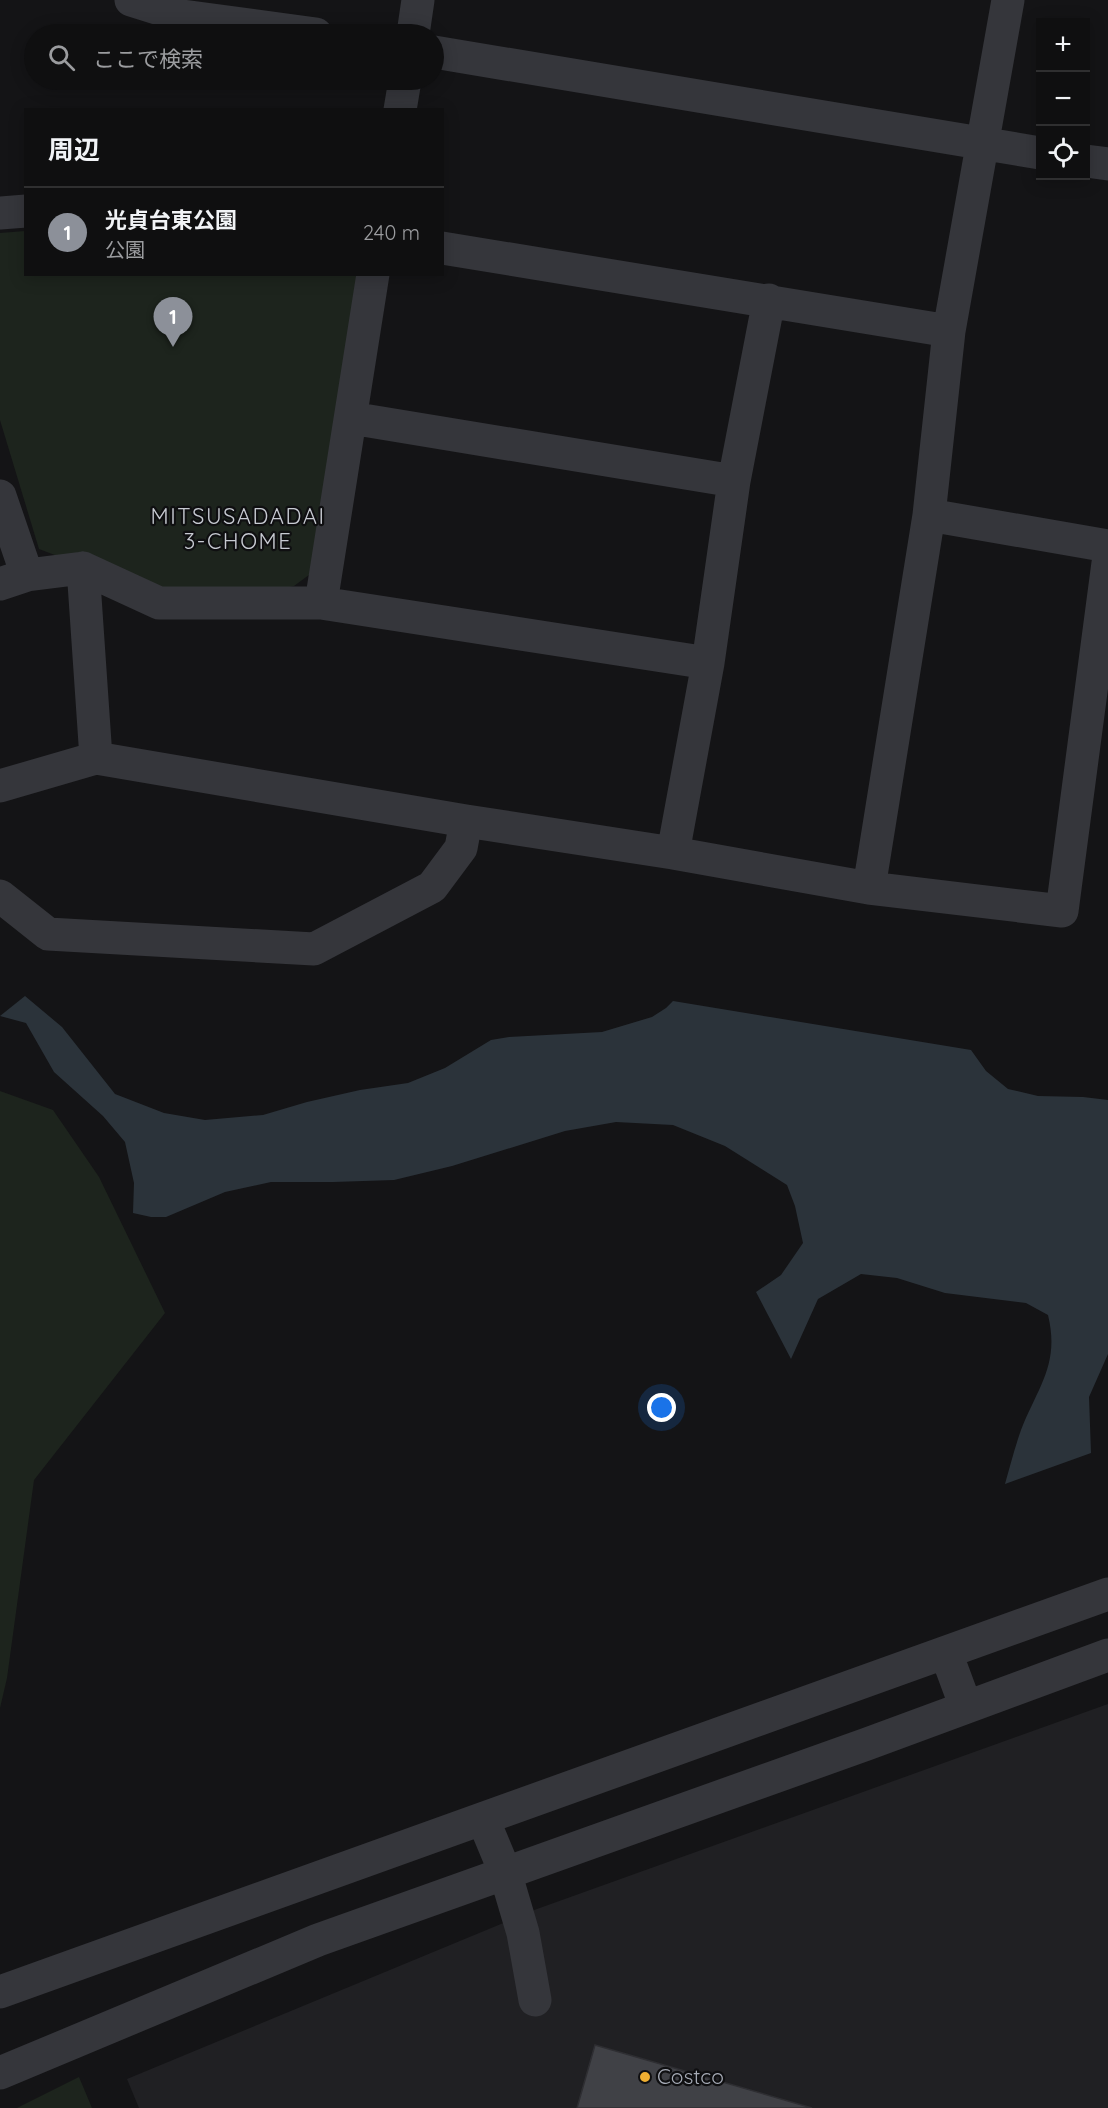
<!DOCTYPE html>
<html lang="ja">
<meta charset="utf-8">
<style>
:root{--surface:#0f0f10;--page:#1d1d1e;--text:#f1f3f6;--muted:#9b9c9f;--line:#2f2f30;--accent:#8c9099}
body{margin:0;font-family:Quicksand,"Noto Sans JP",sans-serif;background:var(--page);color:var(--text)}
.controls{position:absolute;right:18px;top:18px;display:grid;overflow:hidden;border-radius:0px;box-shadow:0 3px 15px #0003}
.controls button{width:54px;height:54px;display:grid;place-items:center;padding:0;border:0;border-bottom:2px solid var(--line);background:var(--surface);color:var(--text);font:30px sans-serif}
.you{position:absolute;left:662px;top:1408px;width:21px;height:21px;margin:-15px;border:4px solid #fff;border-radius:50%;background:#1a73e8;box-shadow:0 0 0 9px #1a73e833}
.badge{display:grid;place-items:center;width:39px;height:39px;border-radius:50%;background:var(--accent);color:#fff;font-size:20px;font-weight:700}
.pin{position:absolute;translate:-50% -50px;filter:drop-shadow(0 2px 3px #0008)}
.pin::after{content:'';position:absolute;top:32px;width:21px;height:18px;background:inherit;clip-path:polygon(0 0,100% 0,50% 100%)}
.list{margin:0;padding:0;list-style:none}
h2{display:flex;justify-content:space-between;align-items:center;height:78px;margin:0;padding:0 24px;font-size:26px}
h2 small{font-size:20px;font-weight:400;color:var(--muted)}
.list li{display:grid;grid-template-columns:39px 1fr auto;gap:18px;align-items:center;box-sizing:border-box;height:90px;padding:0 24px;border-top:2px solid var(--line)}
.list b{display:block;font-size:22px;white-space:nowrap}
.list p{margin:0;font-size:20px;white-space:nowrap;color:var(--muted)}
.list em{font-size:20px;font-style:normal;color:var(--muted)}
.icon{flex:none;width:33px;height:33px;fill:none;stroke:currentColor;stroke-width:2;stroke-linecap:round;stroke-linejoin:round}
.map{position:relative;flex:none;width:1108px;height:2108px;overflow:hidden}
.search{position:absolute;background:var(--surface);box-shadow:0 3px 15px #0003;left:24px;top:24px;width:420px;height:66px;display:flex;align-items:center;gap:15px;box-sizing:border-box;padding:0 21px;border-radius:33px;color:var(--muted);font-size:22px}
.panel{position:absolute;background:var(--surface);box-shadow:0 3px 15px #0003;left:24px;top:108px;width:420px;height:168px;border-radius:0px}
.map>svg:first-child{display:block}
</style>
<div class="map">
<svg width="1108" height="2108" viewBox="0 0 1108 2108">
<rect width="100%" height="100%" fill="#141416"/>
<path fill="#202023" d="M1108,1704V2108H139L127,2079L537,1909Z"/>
<path fill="#1d241d" d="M25,231L26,274L357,275L313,572L294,586L229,601L149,591L39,549L0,420V233Z
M0,1091L53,1110L99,1177L165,1313L34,1480L7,1678L0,1708Z
M79,2077L92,2108H17Z"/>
<path fill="#2b333a" d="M25,996L62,1027L115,1094L164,1113L205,1120L263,1115L307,1102L360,1090L408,1083L445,1068L491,1040L509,1037L602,1032L652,1017L666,1008L673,1001L971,1050L986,1071L1008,1089L1038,1096L1083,1097L1108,1100V1354L1089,1397L1091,1453L1005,1484C1010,1466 1015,1447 1021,1430C1038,1387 1060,1364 1048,1315L1026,1303L945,1293L897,1278L861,1274L818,1299L791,1359L756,1292L781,1275L803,1243L795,1206L787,1185L725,1146L673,1125L616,1122L565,1131L452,1166L394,1180L333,1182H271L225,1192L166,1217H151L133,1213L134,1183L125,1142L103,1116L54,1072L26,1023L0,1016Z"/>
<path fill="#404146" stroke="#2e2e32" stroke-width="1.5" d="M595,2045L812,2108H577Z"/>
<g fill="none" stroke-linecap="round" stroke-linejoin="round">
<path stroke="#35363b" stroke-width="33" d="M131,0L182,16L316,34
M413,34L418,0
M434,52L1040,153
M400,110L405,80
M1086,161L1108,164
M0,213L26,211
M442,248L949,331
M351,418L734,481
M0,496L27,575
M929,515L1108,546
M83,568L96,758
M0,584L27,575L83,568L159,603H321L708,663
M321,603L373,274
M0,786L96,758L466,821L673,853L869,888L1062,911L1108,563
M673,853L708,663L734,481L769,300
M869,888L929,515L949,331L1008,0
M0,896L48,934L314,949L432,887L461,848L466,821
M946,1653L966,1707
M483,1819L505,1872L523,1933L535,2000
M0,1992L1108,1594
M0,2073L318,1940L867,1744L1108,1655"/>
</g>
<circle fill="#f0af32" stroke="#0f0f11" stroke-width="2" cx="645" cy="2077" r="6"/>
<g text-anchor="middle" stroke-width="4.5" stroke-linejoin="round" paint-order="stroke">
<g font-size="21" fill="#a6abb6" stroke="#0f0f11" text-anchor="start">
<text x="657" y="2084">Costco</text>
</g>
<g font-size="22" letter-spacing="1.5" fill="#c7cad2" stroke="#0f0f11">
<text x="238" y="524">MITSUSADADAI<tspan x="238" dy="25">3-CHOME</tspan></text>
</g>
</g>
</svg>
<div class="controls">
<button>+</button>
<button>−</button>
<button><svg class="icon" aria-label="locate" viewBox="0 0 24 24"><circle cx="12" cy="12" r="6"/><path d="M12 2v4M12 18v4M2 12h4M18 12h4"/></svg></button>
</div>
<div class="you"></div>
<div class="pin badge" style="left:173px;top:347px">1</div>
<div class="search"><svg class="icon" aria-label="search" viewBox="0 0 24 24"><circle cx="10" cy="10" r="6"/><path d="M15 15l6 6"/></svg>ここで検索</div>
<section class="panel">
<h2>周辺<small></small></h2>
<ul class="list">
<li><span class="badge">1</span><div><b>光貞台東公園</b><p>公園</p></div><em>240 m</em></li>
</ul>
</section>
</div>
